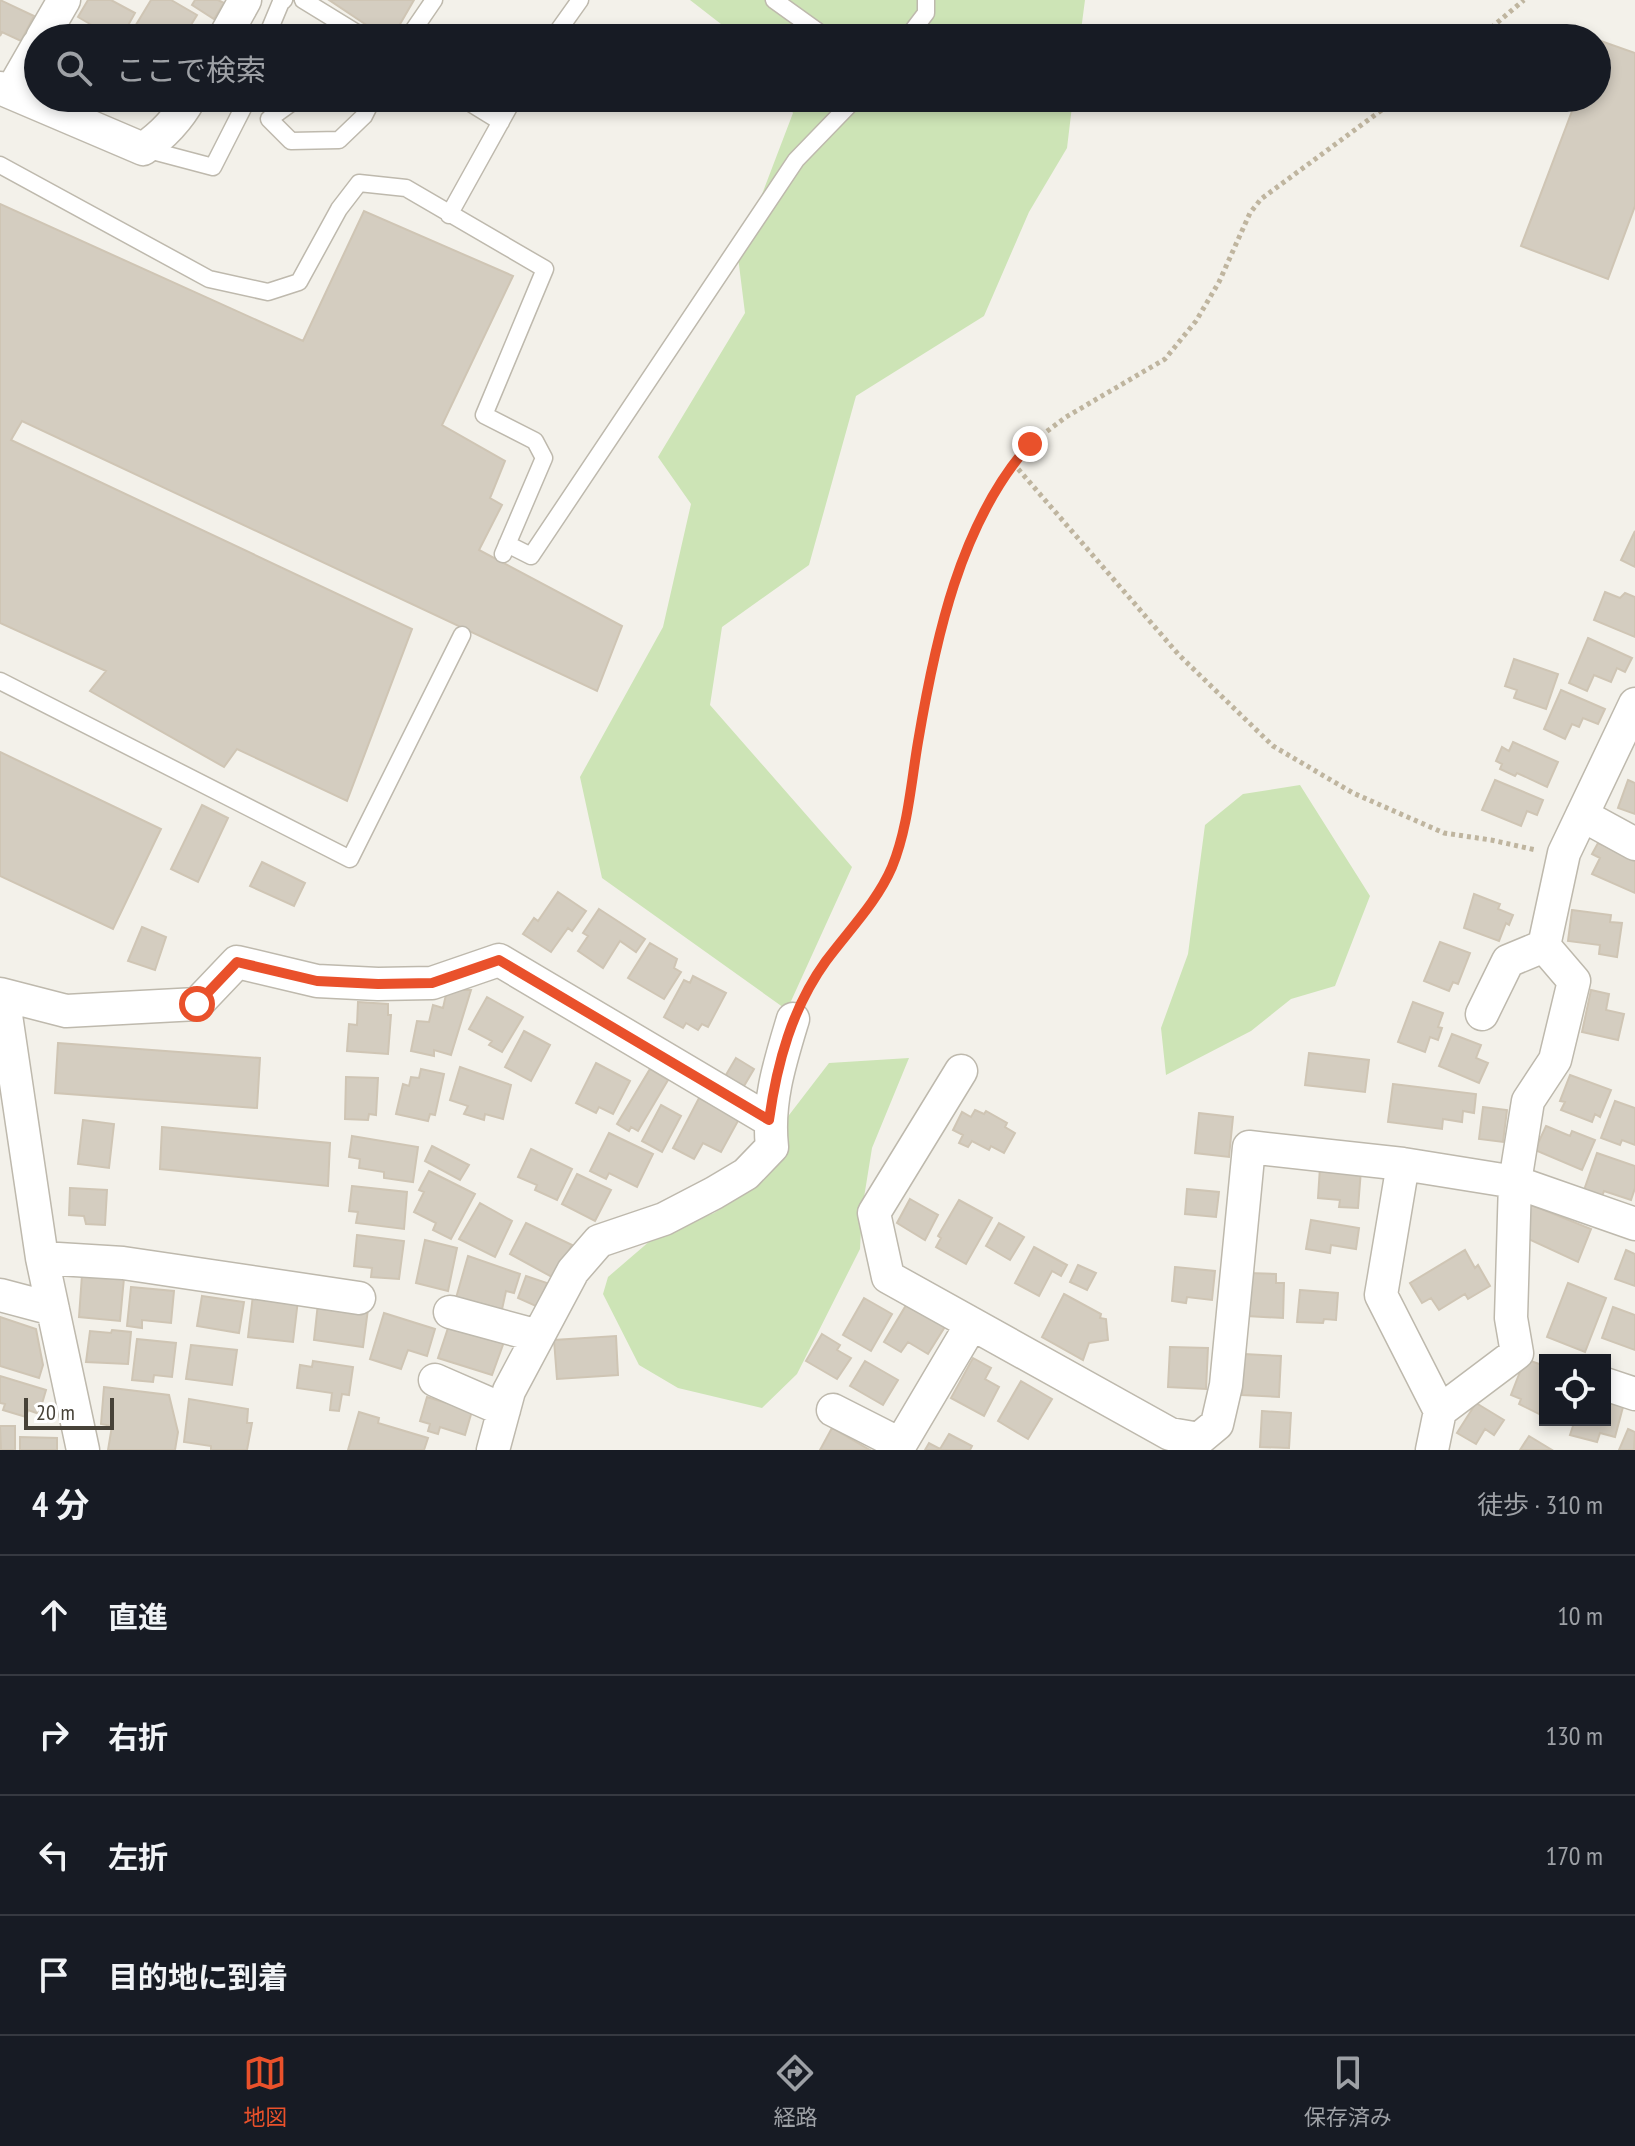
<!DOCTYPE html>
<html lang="ja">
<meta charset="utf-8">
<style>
:root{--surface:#171b24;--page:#20242c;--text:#f1f3f6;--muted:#9ea1a6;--line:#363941;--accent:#e9512b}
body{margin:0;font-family:"PT Sans Narrow","Noto Sans JP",sans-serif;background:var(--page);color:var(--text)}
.controls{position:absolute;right:24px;bottom:24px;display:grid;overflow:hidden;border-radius:0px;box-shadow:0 4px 12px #0003}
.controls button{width:72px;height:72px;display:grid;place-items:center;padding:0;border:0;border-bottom:2px solid var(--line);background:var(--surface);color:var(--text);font:40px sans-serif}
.scale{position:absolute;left:24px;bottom:20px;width:90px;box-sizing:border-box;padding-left:8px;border:4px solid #474238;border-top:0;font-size:22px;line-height:28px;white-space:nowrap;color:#474238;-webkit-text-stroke:6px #fff;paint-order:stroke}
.stop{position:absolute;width:24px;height:24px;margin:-18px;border:6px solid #e9512b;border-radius:50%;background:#fff}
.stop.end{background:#e9512b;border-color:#fff;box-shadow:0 2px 8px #0008}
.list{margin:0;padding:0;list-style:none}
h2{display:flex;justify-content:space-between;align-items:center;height:104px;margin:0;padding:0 32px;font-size:34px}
h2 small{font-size:26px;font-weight:400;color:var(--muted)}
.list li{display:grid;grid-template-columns:52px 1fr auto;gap:24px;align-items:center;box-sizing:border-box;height:120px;padding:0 32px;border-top:2px solid var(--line)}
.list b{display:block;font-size:30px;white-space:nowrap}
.list em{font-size:26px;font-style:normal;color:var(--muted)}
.icon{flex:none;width:44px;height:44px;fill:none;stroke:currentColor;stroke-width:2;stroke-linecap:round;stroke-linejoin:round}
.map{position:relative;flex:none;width:1635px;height:1450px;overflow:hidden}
.search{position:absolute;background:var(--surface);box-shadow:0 4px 12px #0003;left:24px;right:24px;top:24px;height:88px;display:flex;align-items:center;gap:20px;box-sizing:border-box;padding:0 28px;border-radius:44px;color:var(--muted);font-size:30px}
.sheet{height:584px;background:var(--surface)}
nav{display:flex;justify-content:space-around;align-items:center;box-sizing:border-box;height:112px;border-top:2px solid var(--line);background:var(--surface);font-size:22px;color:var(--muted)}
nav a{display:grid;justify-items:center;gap:4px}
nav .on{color:var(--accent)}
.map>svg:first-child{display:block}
</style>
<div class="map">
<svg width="1635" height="1450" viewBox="0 0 1635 1450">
<rect width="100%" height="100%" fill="#f3f1ea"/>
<path fill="#cde4b6" d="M690,0H1085L1080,38H739Z
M783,98H1073L1067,148L1029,212L984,316L856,396L809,565L722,627L710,705L852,867L787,1010L602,878L580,777L663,627L691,504L658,457L745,313L738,257L793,113Z
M1300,785L1370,896L1335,986L1291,999L1251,1031L1166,1075L1161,1028L1188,954L1205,825L1243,794Z
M909,1058L872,1148L862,1210L860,1249L797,1374L762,1408L678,1388L639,1365L603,1294L608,1277L658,1234L714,1213L757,1185L786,1119L829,1063Z"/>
<path fill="#d4cdc0" stroke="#cfc5b4" stroke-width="2" d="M0,0L34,16L21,41L2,32L0,36Z
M88,0H111L135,13L121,38H114L78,17Z
M151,0H171L197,15L183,38H128Z
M195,0H218L224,3L214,19L192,5Z
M329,0H414L392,38H386Z
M1598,40L1635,53V206L1608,279L1521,246L1577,98H1597Z
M0,204L303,341L364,211L513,276L442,425L505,461L490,498L502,505L479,550L622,626L597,691L22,421L11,440L412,629L347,801L237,749L224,767L90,691L106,671L0,623Z
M1635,531V567L1621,560Z
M1605,592L1620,598L1625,593L1635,597V637L1594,620Z
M1588,638L1632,658L1625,672L1617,668L1611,682L1594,675L1587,691L1569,683Z
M1514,659L1558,674L1546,709L1514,698L1517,690L1505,686Z
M1561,690L1605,709L1598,724L1583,718L1579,727L1572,724L1565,739L1544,729Z
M1513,742L1558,762L1547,787L1517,773L1515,776L1500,769L1502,764L1496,761L1502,747L1509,751Z
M0,752L161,829L113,929L0,876Z
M1495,780L1543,800L1537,815L1527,811L1521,826L1482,810Z
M1628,780L1635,783V814L1618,808Z
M202,805L228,818L198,882L171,869Z
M1598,843L1635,859V893L1592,874L1600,858L1592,854Z
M262,862L305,883L294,906L250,886Z
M558,892L586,911L572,931L568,928L551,952L523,934L534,918L538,921Z
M1474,894L1500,904L1498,909L1513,915L1509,925L1506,923L1499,941L1464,928Z
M599,909L645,939L636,952L620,941L603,968L578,951L588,936L583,933Z
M1572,910L1611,915L1610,922L1622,923L1617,957L1599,954L1600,945L1568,941Z
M142,927L166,937L155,970L128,961Z
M1440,942L1470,953L1458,984L1453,982L1449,991L1424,981Z
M650,943L677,959L674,968L681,972L664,999L628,978Z
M693,976L726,993L708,1027L702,1024L698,1030L686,1023L683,1028L664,1017L684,980L690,983Z
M447,990H471L451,1055L434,1050V1056L411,1051L417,1021L429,1022L433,1005L443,1008Z
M1591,990L1609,994L1606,1010L1624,1014L1618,1040L1582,1032Z
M487,997L523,1017L502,1052L489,1045L492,1041L469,1029Z
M358,1002L388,1004V1015H391L388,1054L347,1051L349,1024L357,1025Z
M1413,1002L1443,1013L1438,1027L1442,1028L1438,1040L1430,1037L1425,1052L1398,1042Z
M524,1031L550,1045L531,1081L505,1067Z
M1452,1034L1481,1045L1476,1058L1488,1063L1479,1083L1439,1066Z
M58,1043L260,1058L257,1108L55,1093Z
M1309,1053L1369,1060L1365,1092L1305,1085Z
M736,1058L754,1069L741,1091L723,1080Z
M596,1063L630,1081L613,1114L599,1107L596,1113L576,1103Z
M460,1067L511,1085L503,1119L485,1114L484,1120L464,1114L468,1106L450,1100Z
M421,1069L444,1074L435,1115L430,1114L428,1121L396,1114L403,1084L409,1086L411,1077L419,1078Z
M650,1069L668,1080L638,1131L631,1127L629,1131L617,1124Z
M1570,1075L1611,1090L1600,1117L1595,1114L1592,1122L1561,1110L1565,1102L1560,1101Z
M346,1077L378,1078L376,1115L369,1114L368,1120L345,1119Z
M1393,1084L1476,1094L1474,1113L1463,1111L1462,1122L1443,1119L1442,1129L1388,1122Z
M699,1098L739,1119L721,1152L703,1143L694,1159L673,1148Z
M1615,1101L1635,1108V1145L1622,1140L1620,1145L1601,1138Z
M661,1105L681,1116L662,1152L642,1141Z
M1483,1107L1507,1110L1503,1142L1479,1139Z
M975,1110L984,1114L986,1111L1007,1123L1005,1127L1015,1133L1004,1153L991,1146L989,1150L972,1141L968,1147L959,1143L963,1135L953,1130L962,1112L971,1117Z
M1199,1113L1233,1117L1229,1157L1195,1153Z
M83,1120L114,1124L109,1168L78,1164Z
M1546,1126L1570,1136L1572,1131L1595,1140L1582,1170L1535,1150Z
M162,1127L330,1143L328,1186L160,1169Z
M609,1133L653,1154L637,1187L609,1173L606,1179L590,1171Z
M352,1136L418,1147L413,1182L384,1178V1172L359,1168L360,1159L349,1157Z
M432,1146L469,1165L460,1180L425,1161Z
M531,1149L572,1169L557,1200L535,1190L537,1185L518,1177Z
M1597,1153L1635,1166V1188L1631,1200L1604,1191L1602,1196L1584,1190Z
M1320,1167L1361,1170L1358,1208L1339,1207L1340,1200L1318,1198Z
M429,1171L475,1194L451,1239L433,1230L436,1223L414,1212L424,1192L419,1190Z
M577,1174L611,1190L595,1221L562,1204Z
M352,1186L407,1192L404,1229L356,1223L358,1212L349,1211Z
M70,1188L107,1190L105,1225L86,1224L84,1216L69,1215Z
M1187,1189L1219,1192L1216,1217L1185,1214Z
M910,1199L938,1215L925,1240L897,1223Z
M959,1200L992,1218L966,1264L936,1247L941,1238L938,1236Z
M480,1203L512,1221L495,1257L459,1239Z
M1529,1204L1591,1229L1578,1262L1524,1237Z
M1311,1220L1359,1228L1356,1249L1331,1245L1330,1253L1306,1249Z
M526,1223L572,1245L568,1252L572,1256L552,1277L510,1254Z
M999,1223L1024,1237L1010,1260L986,1246Z
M357,1235L404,1241L399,1279L371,1277L372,1268L354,1266Z
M425,1240L457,1248L448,1291L416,1283Z
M1034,1247L1067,1265L1061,1276L1052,1271L1039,1296L1015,1283Z
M1465,1250L1475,1268L1478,1265L1490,1286L1468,1299L1465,1294L1439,1310L1431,1298L1422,1303L1410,1283Z
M1626,1250L1635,1254V1286L1615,1279Z
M468,1256L520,1274L514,1293L506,1291L501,1314L456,1298Z
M1078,1265L1096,1273L1087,1290L1070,1282Z
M1175,1267L1215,1271L1212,1300L1187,1297L1186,1303L1172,1301Z
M1248,1273L1276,1274V1283H1284L1283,1318L1247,1316Z
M82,1275L124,1278L120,1321L79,1317Z
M526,1276L547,1283L538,1307L518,1298Z
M1568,1283L1606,1298L1585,1352L1547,1337Z
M131,1287L174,1291L171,1323L142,1320V1328L127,1326Z
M1300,1290L1338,1293L1336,1320L1324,1319L1323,1323L1297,1322Z
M1064,1294L1101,1314L1100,1318L1106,1319L1108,1340L1089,1343L1083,1360L1042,1337Z
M253,1295L298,1300L293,1342L248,1337Z
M202,1296L244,1302L239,1333L197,1326Z
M864,1298L892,1314L871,1351L843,1335Z
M908,1302L946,1325L928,1354L908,1342L901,1352L884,1342Z
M318,1303L368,1309L363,1347L314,1340Z
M1613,1307L1635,1315V1350L1602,1338Z
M384,1313L435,1329L427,1356L408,1350L401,1369L370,1359Z
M0,1317L36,1329L43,1365L39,1378L0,1366Z
M449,1325L504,1342L492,1375L438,1358Z
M112,1330L131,1332L128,1364L86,1362L90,1331L111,1333Z
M822,1334L840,1345L837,1350L851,1358L837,1379L806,1361Z
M616,1336L618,1375L557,1379L554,1340Z
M137,1339L176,1343L172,1377L154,1375L153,1382L132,1380Z
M191,1345L237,1350L232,1385L186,1379Z
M1170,1347L1208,1348L1206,1389L1168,1387Z
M1244,1354L1281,1356L1279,1397L1242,1395Z
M973,1358L991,1368L985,1379L999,1387L984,1416L951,1398Z
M1525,1359L1545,1366V1417L1519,1404L1521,1399L1511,1395Z
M313,1361L353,1367L349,1395L342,1394L339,1411L330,1410L332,1393L297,1388L300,1365L312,1367Z
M865,1361L898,1380L883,1405L850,1386Z
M0,1376L46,1390L39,1414L28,1410L26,1417L3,1410L5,1404L0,1403Z
M1021,1381L1052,1399L1028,1439L998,1421Z
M104,1387L169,1395L178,1432L175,1450H108L112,1426L101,1424Z
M427,1397L472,1411L465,1435L440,1427L438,1434L428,1431L430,1424L420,1421Z
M189,1399L248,1409L247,1423H252L247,1450H211V1446L184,1442Z
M1605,1402L1623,1407L1615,1437L1600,1433L1597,1442L1570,1435L1575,1420H1605Z
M1476,1403L1504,1420L1494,1435L1485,1429L1476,1444L1457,1433Z
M1262,1411L1291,1413L1289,1448L1260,1447Z
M359,1412L379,1418L378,1423L428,1438L424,1450H348Z
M0,1426H15V1450H1Z
M832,1428L870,1450H820Z
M1628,1429L1635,1432L1634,1450H1619Z
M949,1434L972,1446L970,1450H925L929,1443L940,1449Z
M1529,1436L1552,1450H1520Z
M20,1437L57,1438V1450H20Z"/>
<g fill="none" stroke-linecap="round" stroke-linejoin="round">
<defs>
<path id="service" d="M303,0L365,38
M774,0L827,38
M266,38L281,2L284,0
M408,38L434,0
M553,38L580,0
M907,38L926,13V0
M298,98L269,119L291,141L339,140L364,116L373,98
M462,98L501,122
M145,149L213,167L243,108L245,98
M0,165L209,279L268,292L299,282L339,209L359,183L406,188L545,269L484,415L535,441L544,458L503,554
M449,215L514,98
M507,544L531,556L796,160L856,98
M0,681L350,859L462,635"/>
<path id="minor" d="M42,38L64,0
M224,38L245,0
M0,88L143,149C162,136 179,118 190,98
M11,92L38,45
M1635,704L1564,853L1544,946L1574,981L1555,1060L1528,1101L1515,1182L1635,1224
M1582,815L1635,844
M0,994L66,1011L197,1004L237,962L317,981L378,984L432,983L499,960L769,1120
M3,995L42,1258L83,1450
M1482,1014L1508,961L1544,946
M961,1071L874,1213L888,1277L1170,1434L1199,1439L1217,1424L1226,1385L1249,1147L1403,1164L1515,1182L1511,1318L1517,1353L1440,1411
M1403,1164L1381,1295L1440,1411L1432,1450
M42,1258L123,1263L359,1298
M0,1295L53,1309
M450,1312L538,1336
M435,1380L504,1410
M1605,1384L1635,1394
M833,1410L900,1444
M493,1450L509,1391L573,1271L599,1241L664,1219L714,1193L746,1174L772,1147C767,1102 780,1062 793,1019
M897,1450L971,1325"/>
</defs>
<use href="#service" stroke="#beb9ad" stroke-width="19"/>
<use href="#minor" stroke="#beb9ad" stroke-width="35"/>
<path stroke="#bfb59f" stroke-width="5" stroke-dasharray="4 4" stroke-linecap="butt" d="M1479,38L1524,0
M1013,463L1179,655L1273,746L1353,793L1444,833L1491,840L1536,850
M807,993L824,964L872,902L892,866L904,822L930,668L959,571L995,489L1030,444L1066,417L1165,359L1196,321L1219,282L1250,213L1261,199L1398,98"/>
<use href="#service" stroke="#fff" stroke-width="16"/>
<use href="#minor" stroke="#fff" stroke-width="32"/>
</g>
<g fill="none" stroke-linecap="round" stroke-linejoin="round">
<path stroke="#e9512b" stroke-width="10" d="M197,1004L237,962L317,981L378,984L432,983L499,960L769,1120C777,1063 792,1008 826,961C849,930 877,902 892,867C908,828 911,783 918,742C935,641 960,522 1030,444"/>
</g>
</svg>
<div class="controls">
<button><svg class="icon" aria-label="locate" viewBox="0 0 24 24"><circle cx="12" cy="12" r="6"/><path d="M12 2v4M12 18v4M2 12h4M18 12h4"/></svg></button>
</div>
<div class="scale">20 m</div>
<div class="stop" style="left:197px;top:1004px"></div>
<div class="stop end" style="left:1030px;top:444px"></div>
<div class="search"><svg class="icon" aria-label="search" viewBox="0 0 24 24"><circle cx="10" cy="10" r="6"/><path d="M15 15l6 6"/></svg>ここで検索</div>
</div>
<section class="sheet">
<h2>4 分<small>徒歩 · 310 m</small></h2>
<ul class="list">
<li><svg class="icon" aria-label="ahead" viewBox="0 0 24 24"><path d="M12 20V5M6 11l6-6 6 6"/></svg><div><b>直進</b></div><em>10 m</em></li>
<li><svg class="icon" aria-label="right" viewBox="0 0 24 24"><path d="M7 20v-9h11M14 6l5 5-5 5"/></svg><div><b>右折</b></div><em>130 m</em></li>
<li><svg class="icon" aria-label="left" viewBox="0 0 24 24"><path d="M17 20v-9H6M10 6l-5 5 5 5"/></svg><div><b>左折</b></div><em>170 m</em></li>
<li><svg class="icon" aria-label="arrive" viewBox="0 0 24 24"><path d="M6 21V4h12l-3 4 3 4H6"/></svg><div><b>目的地に到着</b></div></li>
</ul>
</section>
<nav>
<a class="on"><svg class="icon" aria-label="map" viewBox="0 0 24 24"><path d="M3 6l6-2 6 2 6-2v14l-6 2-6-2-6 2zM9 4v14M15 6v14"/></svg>地図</a>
<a><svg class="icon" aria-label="directions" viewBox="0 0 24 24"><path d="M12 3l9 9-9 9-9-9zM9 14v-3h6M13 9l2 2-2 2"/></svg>経路</a>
<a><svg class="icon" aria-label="saved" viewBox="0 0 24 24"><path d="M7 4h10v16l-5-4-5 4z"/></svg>保存済み</a>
</nav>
